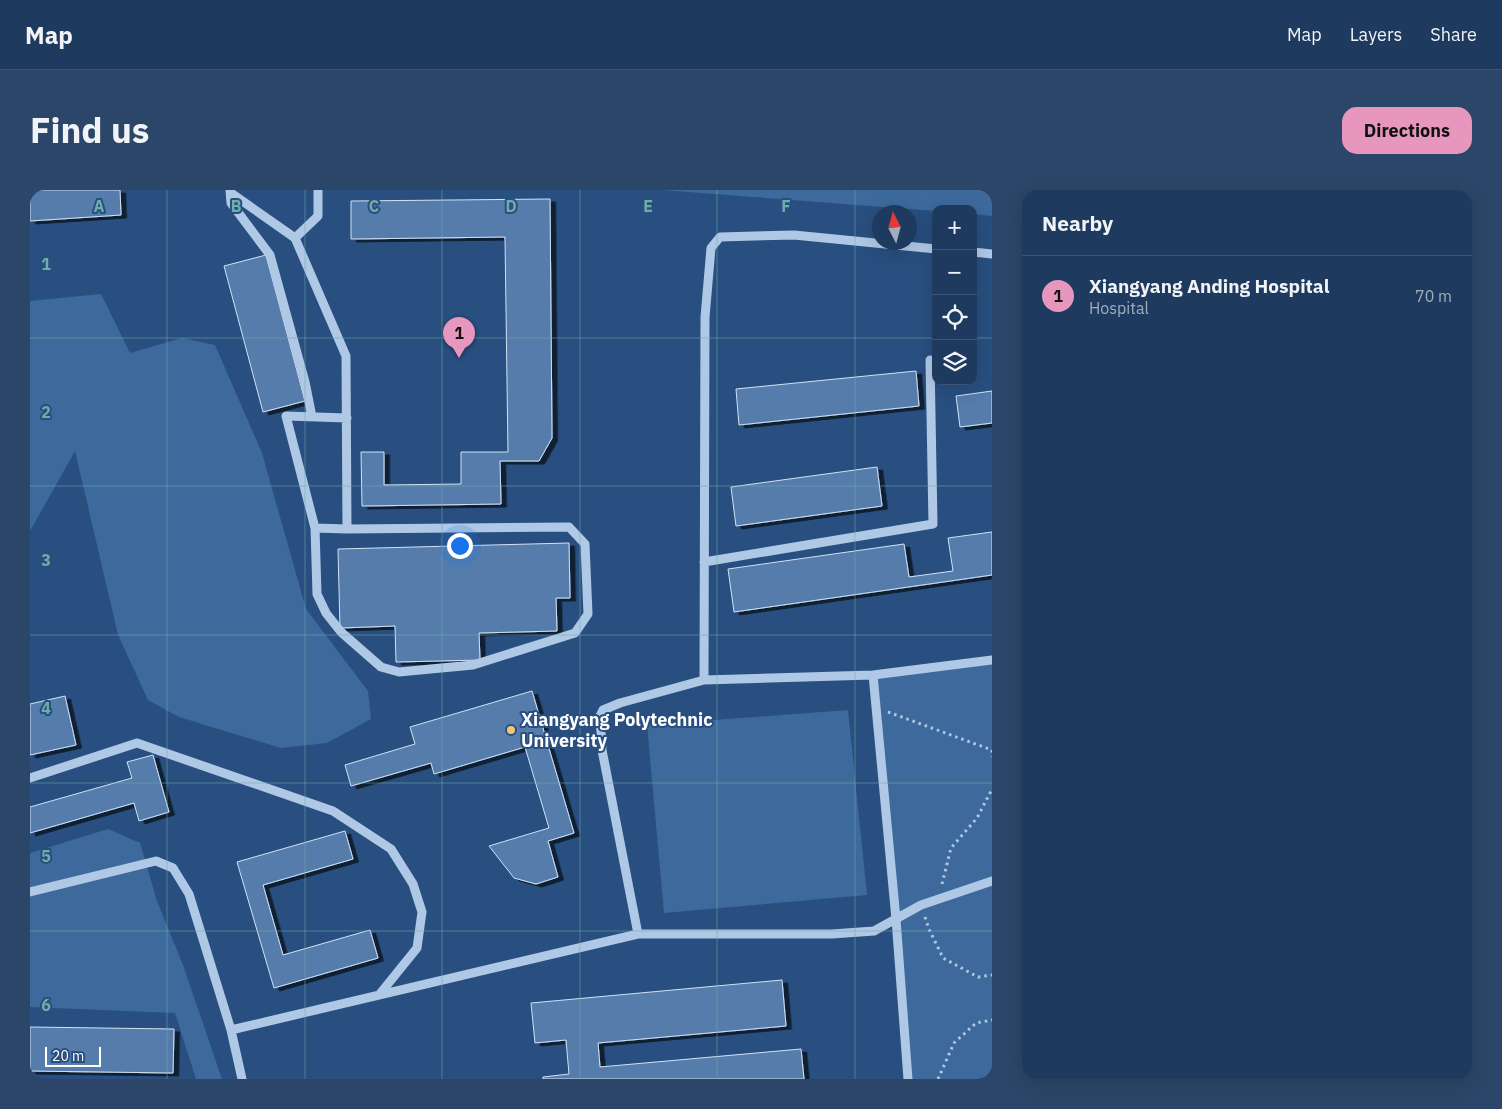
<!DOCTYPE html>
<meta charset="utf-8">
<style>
:root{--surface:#1e3b5f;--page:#2b4668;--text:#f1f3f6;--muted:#a1adbd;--line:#3c5574;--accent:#e797bd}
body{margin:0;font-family:"IBM Plex Sans",sans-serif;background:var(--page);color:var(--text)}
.controls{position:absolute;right:15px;top:15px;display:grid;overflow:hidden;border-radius:10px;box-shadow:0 5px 20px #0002}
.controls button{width:45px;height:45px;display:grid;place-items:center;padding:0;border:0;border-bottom:1px solid var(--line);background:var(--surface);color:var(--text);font:25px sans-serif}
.compass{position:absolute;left:842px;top:15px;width:45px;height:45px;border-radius:50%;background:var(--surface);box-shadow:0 5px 20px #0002;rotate:354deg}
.scale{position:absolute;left:15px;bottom:12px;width:56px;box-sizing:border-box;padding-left:5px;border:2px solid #fff;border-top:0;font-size:14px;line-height:18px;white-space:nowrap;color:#fff;-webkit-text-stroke:4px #284f7f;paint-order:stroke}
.you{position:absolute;left:429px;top:355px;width:18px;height:18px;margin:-12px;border:4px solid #fff;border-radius:50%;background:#1a73e8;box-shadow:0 0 0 8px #1a73e833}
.badge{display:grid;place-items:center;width:32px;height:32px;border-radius:50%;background:var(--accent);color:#111;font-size:16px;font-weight:700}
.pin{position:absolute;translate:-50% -41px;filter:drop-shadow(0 1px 2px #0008)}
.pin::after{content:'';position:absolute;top:26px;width:18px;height:15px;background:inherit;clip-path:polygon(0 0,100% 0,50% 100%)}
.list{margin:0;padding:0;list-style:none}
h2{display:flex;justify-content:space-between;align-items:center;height:65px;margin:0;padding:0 20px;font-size:21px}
h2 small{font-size:16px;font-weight:400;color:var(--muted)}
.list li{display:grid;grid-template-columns:32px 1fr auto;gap:15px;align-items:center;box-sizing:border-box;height:80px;padding:0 20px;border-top:1px solid var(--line)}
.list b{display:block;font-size:19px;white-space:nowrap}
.list p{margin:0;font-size:16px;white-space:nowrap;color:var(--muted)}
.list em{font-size:16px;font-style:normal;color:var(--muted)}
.icon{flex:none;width:28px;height:28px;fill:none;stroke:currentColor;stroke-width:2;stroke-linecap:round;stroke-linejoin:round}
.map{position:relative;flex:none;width:962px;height:889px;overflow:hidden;border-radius:15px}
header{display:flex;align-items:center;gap:30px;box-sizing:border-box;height:70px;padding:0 25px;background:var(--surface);border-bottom:1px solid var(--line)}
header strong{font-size:24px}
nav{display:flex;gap:28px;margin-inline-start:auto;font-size:18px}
.intro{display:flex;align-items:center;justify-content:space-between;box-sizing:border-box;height:120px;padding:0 30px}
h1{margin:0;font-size:35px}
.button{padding:12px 22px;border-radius:15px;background:var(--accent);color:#111;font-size:18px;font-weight:700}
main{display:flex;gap:30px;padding:0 30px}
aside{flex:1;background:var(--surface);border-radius:15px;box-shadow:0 5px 20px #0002}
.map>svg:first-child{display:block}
</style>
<header>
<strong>Map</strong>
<nav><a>Map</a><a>Layers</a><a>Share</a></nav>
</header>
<div class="intro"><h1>Find us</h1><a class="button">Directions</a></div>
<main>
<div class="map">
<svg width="962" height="889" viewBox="0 0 962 889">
<defs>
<filter id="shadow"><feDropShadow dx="5.5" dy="3" stdDeviation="0" flood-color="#0009"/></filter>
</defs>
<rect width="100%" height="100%" fill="#284f7f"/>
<path fill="#3d699d" d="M632,0H962V26L943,24V19H906V21Z
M71,104L100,163L152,148L185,155L232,263L276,419L338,501L341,529L297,553L251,558L149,527L118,510L88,445L45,261L0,341V111Z
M962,471V889H877L843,485Z
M818,520L837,705L634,723L617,535Z
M78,639L110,653L127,711L153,775L192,889H166L145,823L0,817V663Z"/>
<path fill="#547baa" stroke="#d2e2f5" filter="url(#shadow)" d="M0,0H90L91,25L0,31Z
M520,9L522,248L509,271H470L471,314L332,316L331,262H354V295L431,294V262H478L475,47L321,49V11Z
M236,65L275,211L233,222L194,76Z
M886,181L889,216L709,235L706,199Z
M962,201V233L930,237L926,206Z
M847,277L852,316L706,336L701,297Z
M962,342V385L704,422L698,379L874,354L879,387L923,381L918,348Z
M539,353L540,408H526L527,441L449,443L450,470L366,472L365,436L310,438L308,359Z
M502,501L544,643L518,651L528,687L506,694L484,688L459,656L519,638L495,557L404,584L401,573L321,596L315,575L385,554L380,537Z
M35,506L46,555L0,565V514Z
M123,565L139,622L109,631L104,613L0,643V617L102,588L97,572Z
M315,641L323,669L233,695L253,765L340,740L348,768L244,798L207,672Z
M752,790L756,836L568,853L570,877L771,859L774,889H513V887L539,884L536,850L505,853L501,813Z
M0,837L144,839L143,883L0,881Z"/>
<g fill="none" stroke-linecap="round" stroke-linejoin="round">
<path stroke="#afc8e5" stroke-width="3" stroke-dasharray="2.5 4" stroke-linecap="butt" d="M858,522L962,560
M962,560V567
M912,694L921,658L947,628L962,599
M895,727L899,739L913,768L948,787L962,785
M908,889L924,853L946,833L962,830"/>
<path stroke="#afc8e5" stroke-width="9" d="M200,0L201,13L240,65L275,192L282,227
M288,0V26L265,48L316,166L317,339
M201,3L265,48
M943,62L962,64
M539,337L555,354L558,424L545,443L443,475L369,482L351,477L311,442L296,423L287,404L285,338L317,339Z
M285,338L256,226L317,228
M674,372L903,334L900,170
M843,485L866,729L878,889
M674,490L675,127L681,58L690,47L764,45L906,59
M0,588L107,553L303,621L361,659L383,694L392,722L387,758L349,805
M0,702L126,671L143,678L159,704L201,840L212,889
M608,744L572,560L570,526L573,520L590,513L674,490L843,485L962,470
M201,840L608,744H802L844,741L891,715L962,691"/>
</g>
<path fill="none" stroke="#6fada8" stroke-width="1" stroke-opacity="0.55" d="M137,0V889M275,0V889M412,0V889M550,0V889M687,0V889M825,0V889M0,148H906M943,148H962M0,296H962M0,445H962M0,593H962M0,741H962"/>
<circle fill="#edc975" stroke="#284f7f" stroke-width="2" cx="481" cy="540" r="5"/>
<g text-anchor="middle" stroke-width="4" stroke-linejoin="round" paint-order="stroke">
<g font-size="18" font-weight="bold" fill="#fff" stroke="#284f7f" text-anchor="start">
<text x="491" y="536">Xiangyang Polytechnic<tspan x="491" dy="21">University</tspan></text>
</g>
</g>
<g font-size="16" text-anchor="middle" font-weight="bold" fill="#6fada8" stroke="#284f7f" stroke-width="4" stroke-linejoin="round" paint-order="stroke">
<text x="69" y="22">A</text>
<text x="206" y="22">B</text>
<text x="344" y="22">C</text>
<text x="481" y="22">D</text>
<text x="618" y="22">E</text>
<text x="756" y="22">F</text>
<text x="16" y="80">1</text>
<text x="16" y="228">2</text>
<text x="16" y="376">3</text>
<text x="16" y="524">4</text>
<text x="16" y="672">5</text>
<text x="16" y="821">6</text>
</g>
</svg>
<div class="controls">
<button>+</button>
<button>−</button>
<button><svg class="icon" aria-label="locate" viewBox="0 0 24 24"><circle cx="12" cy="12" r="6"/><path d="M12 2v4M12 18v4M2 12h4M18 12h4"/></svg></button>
<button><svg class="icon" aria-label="layers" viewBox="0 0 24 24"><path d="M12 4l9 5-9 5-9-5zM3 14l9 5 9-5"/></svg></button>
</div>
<svg class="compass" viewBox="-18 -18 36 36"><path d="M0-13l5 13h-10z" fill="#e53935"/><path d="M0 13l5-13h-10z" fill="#a1adbd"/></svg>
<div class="scale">20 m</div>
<div class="you"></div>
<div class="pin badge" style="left:429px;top:168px">1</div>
</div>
<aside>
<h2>Nearby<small></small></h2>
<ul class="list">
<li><span class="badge">1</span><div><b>Xiangyang Anding Hospital</b><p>Hospital</p></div><em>70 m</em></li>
</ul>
</aside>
</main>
